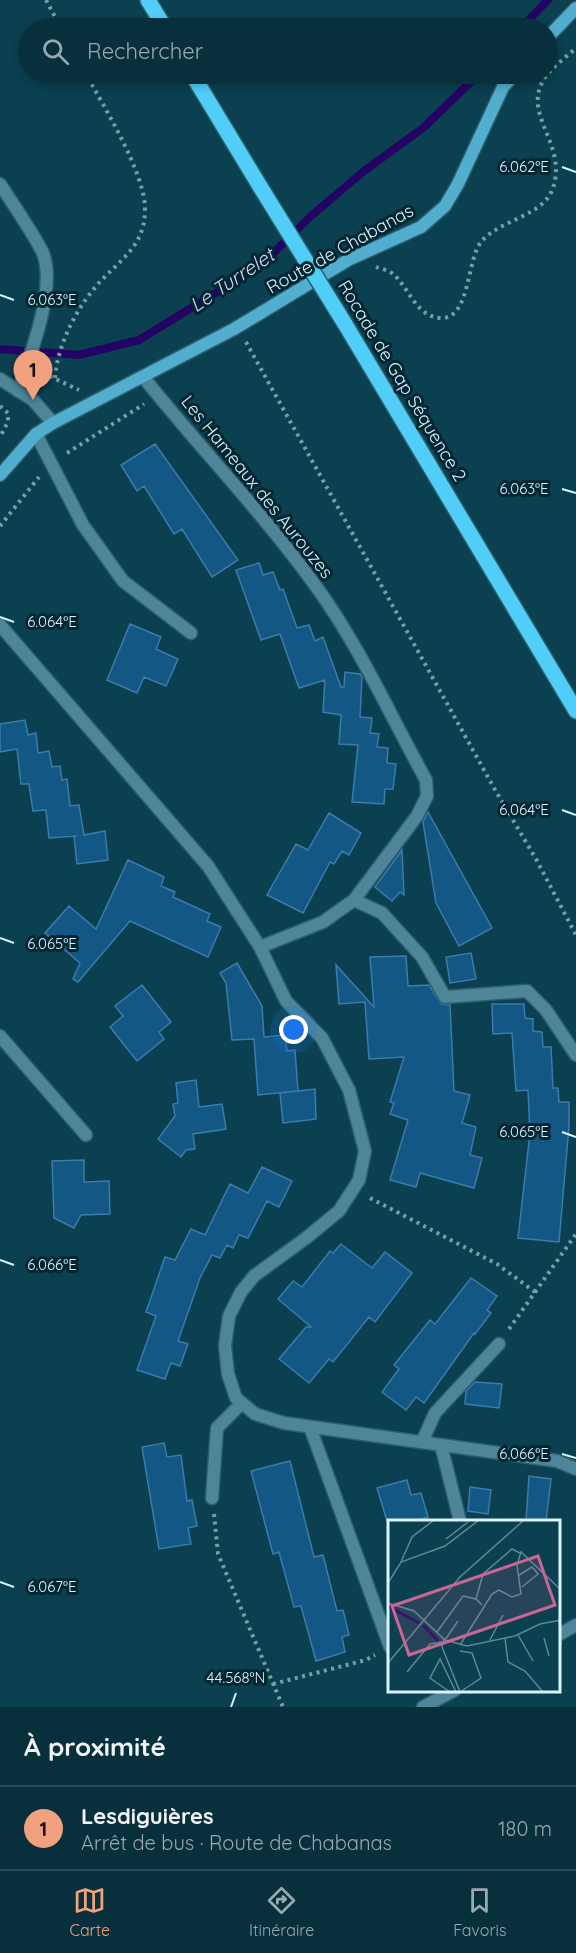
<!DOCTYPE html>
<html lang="fr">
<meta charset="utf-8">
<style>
:root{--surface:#08303c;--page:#113843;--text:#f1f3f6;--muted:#98a9af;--line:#294b56;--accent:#f2a17e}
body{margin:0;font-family:Quicksand,sans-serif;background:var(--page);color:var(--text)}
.you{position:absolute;left:294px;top:1030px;width:21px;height:21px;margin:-15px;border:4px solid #fff;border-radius:50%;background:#1a73e8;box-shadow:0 0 0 9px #1a73e833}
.badge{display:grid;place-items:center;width:39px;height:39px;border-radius:50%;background:var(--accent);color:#111;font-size:20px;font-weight:700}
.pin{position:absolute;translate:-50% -50px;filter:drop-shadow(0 2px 3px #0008)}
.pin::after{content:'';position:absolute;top:32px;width:21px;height:18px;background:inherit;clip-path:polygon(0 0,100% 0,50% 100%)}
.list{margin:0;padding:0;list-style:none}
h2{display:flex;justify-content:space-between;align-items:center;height:78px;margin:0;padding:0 24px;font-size:26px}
h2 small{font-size:20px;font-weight:400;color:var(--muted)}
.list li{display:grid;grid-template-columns:39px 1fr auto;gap:18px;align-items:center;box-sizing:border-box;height:84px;padding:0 24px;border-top:2px solid var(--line)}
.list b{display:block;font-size:22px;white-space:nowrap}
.list p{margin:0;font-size:20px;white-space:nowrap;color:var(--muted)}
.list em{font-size:20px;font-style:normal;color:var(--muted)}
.icon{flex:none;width:33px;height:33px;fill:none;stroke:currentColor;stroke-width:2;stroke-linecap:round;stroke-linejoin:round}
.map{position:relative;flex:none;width:576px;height:1707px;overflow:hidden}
.search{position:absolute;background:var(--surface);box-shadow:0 3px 9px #0003;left:18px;right:18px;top:18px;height:66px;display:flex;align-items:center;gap:15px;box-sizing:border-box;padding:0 21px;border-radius:33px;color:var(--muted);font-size:22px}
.sheet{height:162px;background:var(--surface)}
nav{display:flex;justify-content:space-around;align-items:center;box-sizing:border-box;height:84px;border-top:2px solid var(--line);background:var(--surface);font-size:16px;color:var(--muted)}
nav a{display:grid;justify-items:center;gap:3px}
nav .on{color:var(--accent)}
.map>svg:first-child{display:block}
</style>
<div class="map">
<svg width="576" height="1707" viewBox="0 0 576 1707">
<rect width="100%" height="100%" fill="#0b4050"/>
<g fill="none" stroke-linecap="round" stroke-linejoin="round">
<path stroke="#230465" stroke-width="8" d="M521,28L548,0
M0,349L79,355L139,340L261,265L311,216L364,171L423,128L479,74"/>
</g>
<path fill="#135785" stroke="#3c7bab" stroke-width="1.5" d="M155,444L238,560L212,577L182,529L174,534L144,486L137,491L121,465Z
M259,563L263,575L273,572L280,590L283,589L297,628L309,625L315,641L323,637L341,687H344L345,672L360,674L362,677L360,717L372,718L370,733L379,734L377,747L388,748L387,763L396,764L393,789H385L384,804L352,802L358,745L339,744L341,715L323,712L325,680L299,688L280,634L261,640L236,570Z
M130,624L161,637L156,649L178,659L166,686L144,677L137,693L107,680Z
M25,720L28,735L36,733L38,753L49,751L52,767L60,766L62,780L67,779L70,806L79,805L84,835L105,831L108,860L77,864L74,836H77L49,838L46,810L33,811L29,784H21L17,749L0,752V724Z
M428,812L492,928L459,946L436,903L423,822Z
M329,813L361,833L349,855L342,851L334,864L330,862L303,913L267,895L296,844L308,850Z
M402,850L404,895L400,892L392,901L375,887Z
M128,860L164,877L161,886L175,892L173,897L210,914L207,921L221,927L208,957L130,921L78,982L73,979L80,963L45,933L69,906L96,929Z
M471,953L476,979L450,983L446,957Z
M406,956L408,986L429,985L441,1004L450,1005L454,1091L470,1095L462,1123L476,1127L470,1155L482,1158L474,1188L420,1173L416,1187L390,1180L408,1120L390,1114L394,1103L390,1102L404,1057L369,1059L365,1002L339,1004L336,965L374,1007L370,957Z
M237,963L262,1006L264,1037L285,1035L287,1051L295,1050L298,1091L258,1095L254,1039L232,1040L226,983L220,973Z
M142,985L171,1022L159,1032L164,1039L137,1061L110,1027L123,1016L115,1006Z
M492,1004H524L525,1018L533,1019V1031L542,1032L543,1047H551L553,1088H558L559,1102H569V1126L559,1242L518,1238L530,1133L528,1090L516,1091L512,1033L493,1034Z
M196,1080L199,1107L222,1104L226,1129L193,1134L195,1149L186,1150L181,1157L158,1139L175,1116L173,1104L178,1103L176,1083Z
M315,1089L316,1119L283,1123L280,1093Z
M84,1160V1182L109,1181L110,1214L81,1215L74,1228L54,1218L52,1161Z
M262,1167L292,1181L279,1207L267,1201L248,1238L239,1235L233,1248L227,1245L220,1258L212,1255L200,1278L178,1341L188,1344L180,1366L171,1363L165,1379L137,1370L156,1316L146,1312L165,1257L175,1260L191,1229L205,1235L230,1184L248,1193Z
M341,1244L372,1268L385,1252L412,1273L375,1322L369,1317L333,1362L329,1359L309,1383L279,1359L306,1327H311L278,1299L293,1281L302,1287L330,1251L333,1253Z
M471,1278L497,1296L487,1310L491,1313L475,1334L474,1333L424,1403L416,1397L406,1410L382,1392L399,1369L394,1365L430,1320L435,1324Z
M475,1382L502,1384L499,1408L465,1404L466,1391Z
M164,1443L167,1457L181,1455L187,1501L192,1500L197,1526L188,1528L191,1544L159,1549L142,1447Z
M290,1461L314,1557L323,1555L337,1611L343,1610L349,1635L342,1637L345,1652L316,1661L301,1606L294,1607L279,1552L273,1554L251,1471Z
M529,1476L551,1479L546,1521H526Z
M407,1480L411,1495L421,1493L428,1517L416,1521H387L377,1488Z
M470,1487L491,1490L488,1514L468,1511Z"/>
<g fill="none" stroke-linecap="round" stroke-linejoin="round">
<defs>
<path id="lane" d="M36,434L83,525L123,581L191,633
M310,1427L390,1647
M422,1442L435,1413L499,1344
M441,1445L460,1521
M212,1498L217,1428L242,1403"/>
<path id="street" d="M0,184C14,206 30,228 42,251C58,285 30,356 18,391
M144,378C200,448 263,513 315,585C359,645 390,715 426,780L427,796L417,816L354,900L323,922L260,947
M0,379L33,400L53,423
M0,625L208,866L260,947L286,1001L322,1038L349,1090L365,1151L359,1180L339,1211L306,1238L254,1276L241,1292L229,1316L225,1346L228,1374L236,1398L255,1414L284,1423L557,1461L576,1469
M354,900L382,913L422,957L445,997L527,991L546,1010L576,1055
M0,1036L86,1135
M560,1634L576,1625
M423,1707L455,1690"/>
<path id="secondary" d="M548,37L576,8
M0,475L36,434L53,423L234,329L348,260L421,227L445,206L458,184L503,87L515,74"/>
<path id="primary" d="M148,0L165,28
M192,74L261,188
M345,324L576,711"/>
</defs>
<use href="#lane" stroke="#2c5d6c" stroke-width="15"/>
<use href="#street" stroke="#2c5d6c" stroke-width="15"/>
<use href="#secondary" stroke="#2c5d6c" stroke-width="15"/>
<use href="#primary" stroke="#2c5d6c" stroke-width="18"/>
<path stroke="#779eab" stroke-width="4" stroke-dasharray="3 4.5" stroke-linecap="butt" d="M46,0L61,28
M376,267C381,269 389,270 393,274C409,287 416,318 442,318C470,318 467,259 481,242C500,219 543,217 553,188C568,142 519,114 546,76C554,66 566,57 576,48
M246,342L494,788L536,859L576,935
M43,373L79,390
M55,378C57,348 74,313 93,290C115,262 146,249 145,208C144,171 104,107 86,74
M0,406L8,413V422L0,437
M67,453L144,404
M0,526L39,477
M370,1198L497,1264L535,1292
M509,1329L576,1234
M214,1514L218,1554L283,1707
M273,1684L366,1660L375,1655"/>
<use href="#lane" stroke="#4e8599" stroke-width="12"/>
<use href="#street" stroke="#4e8599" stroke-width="12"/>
<use href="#secondary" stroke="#52aece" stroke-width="12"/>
<use href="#primary" stroke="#50cef8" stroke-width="15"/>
<defs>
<path id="primary-bridge" d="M261,188L345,324"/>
</defs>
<use href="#primary-bridge" stroke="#2c5d6c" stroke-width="18" stroke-linecap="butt"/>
<use href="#primary-bridge" stroke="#50cef8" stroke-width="15"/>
</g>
<path fill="none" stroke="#daf3fd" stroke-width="2" d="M562,167L576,172M0,295L14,300M562,489L576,493M0,617L14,622M562,810L576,815M0,938L14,943M562,1132L576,1137M0,1260L14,1265M562,1454L576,1458M0,1582L14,1587M231,1707L236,1693"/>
<g text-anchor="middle" stroke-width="6" stroke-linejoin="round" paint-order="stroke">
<g font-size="18" fill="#daf3fd" stroke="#002632">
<text transform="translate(340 249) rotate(-29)" y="6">Route de Chabanas</text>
<text transform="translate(402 381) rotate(59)" y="6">Rocade de Gap Séquence 2</text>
<text transform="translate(257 487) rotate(51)" y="6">Les Hameaux des Aurouzes</text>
</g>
<g font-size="20" font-style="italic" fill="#d9daf4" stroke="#002632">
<text transform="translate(232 280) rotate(-34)" y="7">Le Turrelet</text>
</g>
</g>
<g transform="translate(388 1520)">
<rect width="172" height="172" fill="#0b4050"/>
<path fill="none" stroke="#230465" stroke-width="3" d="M0,86L31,103M35,105L50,121"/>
<path fill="none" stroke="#5e8895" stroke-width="1.5" d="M58,19L80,2M13,42L24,17L46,0M131,55L144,47L150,54L134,67M0,63L13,42L57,26L91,0M88,79L95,54L124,29L132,33M0,83L26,91L57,120L79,126L127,116L152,104L173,100M171,100L173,125M49,112L75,76L88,79L94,85M130,115L145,141M56,118L54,127L72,172M117,118L120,142L137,151L155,172M156,118L161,136M57,120L70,101M102,120L115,95M72,125L104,74L111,70L124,77L133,74L129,45L133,32L173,70M72,131L84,133L93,158L72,172M0,143L72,57L136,0M19,152L42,124L54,122M62,172L42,158L52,139L68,172"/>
<path fill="#ca6594" fill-opacity="0.15" stroke="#ca6594" stroke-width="3" d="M150,36L167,85L21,135L4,86Z"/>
<rect width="172" height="172" fill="none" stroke="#daf3fd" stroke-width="3"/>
</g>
<g font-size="15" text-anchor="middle" fill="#daf3fd" stroke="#002632" stroke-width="6" stroke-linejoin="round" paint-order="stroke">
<text x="524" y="172">6.062°E</text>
<text x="52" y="305">6.063°E</text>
<text x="524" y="494">6.063°E</text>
<text x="52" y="627">6.064°E</text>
<text x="524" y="815">6.064°E</text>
<text x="52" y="949">6.065°E</text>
<text x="524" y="1137">6.065°E</text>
<text x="52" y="1270">6.066°E</text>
<text x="524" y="1459">6.066°E</text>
<text x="52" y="1592">6.067°E</text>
<text x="236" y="1683">44.568°N</text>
</g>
</svg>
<div class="you"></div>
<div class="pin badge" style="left:33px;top:400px">1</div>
<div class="search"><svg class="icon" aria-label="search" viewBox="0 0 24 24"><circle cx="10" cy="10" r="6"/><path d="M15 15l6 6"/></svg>Rechercher</div>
</div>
<section class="sheet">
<h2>À proximité<small></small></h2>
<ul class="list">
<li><span class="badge">1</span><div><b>Lesdiguières</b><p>Arrêt de bus · Route de Chabanas</p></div><em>180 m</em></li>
</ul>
</section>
<nav>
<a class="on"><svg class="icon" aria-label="map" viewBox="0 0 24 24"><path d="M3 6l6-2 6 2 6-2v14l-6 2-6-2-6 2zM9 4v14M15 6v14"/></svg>Carte</a>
<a><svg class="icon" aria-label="directions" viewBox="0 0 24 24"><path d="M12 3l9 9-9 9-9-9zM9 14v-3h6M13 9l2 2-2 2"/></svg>Itinéraire</a>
<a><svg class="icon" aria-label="saved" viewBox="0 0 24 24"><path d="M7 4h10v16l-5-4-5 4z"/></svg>Favoris</a>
</nav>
